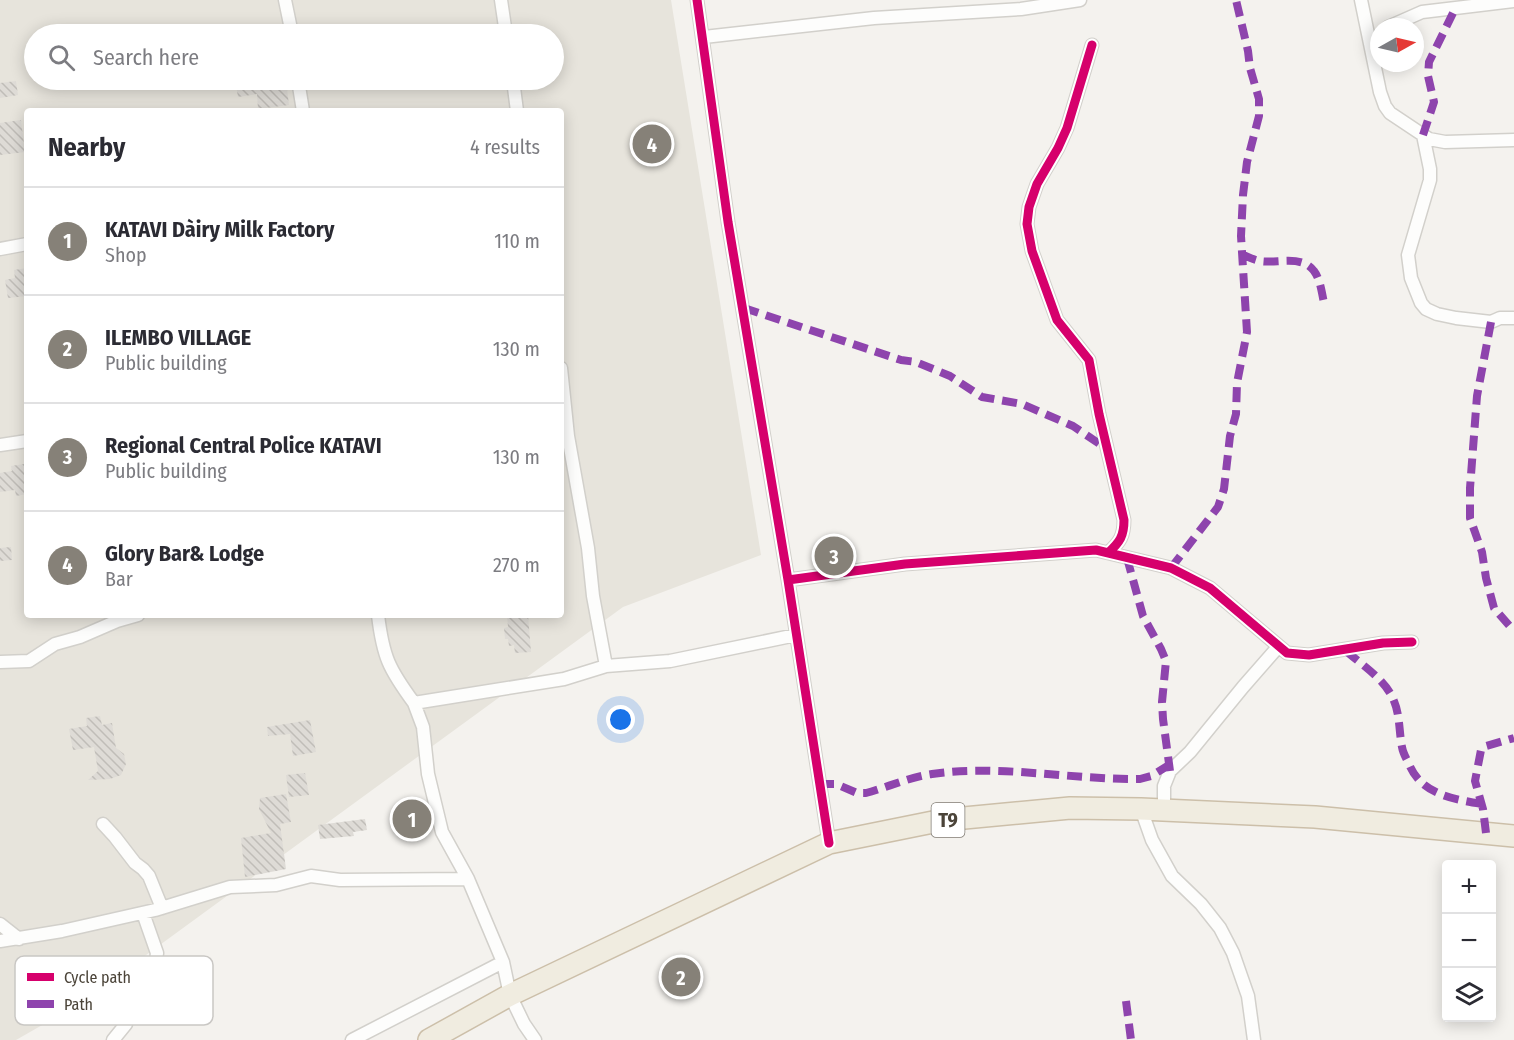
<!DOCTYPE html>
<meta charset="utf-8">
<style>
:root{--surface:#fff;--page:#f2f2f3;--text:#2b2b33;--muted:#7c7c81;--line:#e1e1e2;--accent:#868178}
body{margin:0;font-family:"Fira Sans Condensed",sans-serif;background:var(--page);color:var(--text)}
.controls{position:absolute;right:18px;bottom:18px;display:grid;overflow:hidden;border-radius:6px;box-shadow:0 3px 15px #0003}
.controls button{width:54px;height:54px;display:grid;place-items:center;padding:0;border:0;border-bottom:2px solid var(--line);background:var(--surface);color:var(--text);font:30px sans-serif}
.compass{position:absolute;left:1370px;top:18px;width:54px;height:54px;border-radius:50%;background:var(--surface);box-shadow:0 3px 15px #0003;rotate:82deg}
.you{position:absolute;left:621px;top:720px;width:21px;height:21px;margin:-15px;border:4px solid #fff;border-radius:50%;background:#1a73e8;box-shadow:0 0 0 9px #1a73e833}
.badge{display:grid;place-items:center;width:39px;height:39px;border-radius:50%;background:var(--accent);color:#fff;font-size:20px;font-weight:700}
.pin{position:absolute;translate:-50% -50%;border:3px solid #fff;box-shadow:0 2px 6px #0006}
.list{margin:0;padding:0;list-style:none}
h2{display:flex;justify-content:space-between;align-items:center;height:78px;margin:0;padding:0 24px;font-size:26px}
h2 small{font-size:20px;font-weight:400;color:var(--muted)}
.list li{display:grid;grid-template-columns:39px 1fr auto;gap:18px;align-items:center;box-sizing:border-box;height:108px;padding:0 24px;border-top:2px solid var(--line)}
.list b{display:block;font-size:22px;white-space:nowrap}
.list p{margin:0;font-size:20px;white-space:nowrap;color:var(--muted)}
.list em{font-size:20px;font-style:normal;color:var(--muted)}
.icon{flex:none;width:33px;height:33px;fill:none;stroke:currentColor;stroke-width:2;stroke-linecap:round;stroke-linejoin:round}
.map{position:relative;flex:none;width:1514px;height:1040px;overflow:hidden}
.search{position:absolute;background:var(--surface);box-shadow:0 3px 15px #0003;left:24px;top:24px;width:540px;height:66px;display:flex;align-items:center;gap:15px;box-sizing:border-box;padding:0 21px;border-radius:33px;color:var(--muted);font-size:22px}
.panel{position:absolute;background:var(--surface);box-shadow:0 3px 15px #0003;left:24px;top:108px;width:540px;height:510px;border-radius:6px}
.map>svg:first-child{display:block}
</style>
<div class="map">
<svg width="1514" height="1040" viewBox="0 0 1514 1040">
<defs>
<pattern id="building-back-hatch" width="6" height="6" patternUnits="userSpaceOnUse" patternTransform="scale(1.5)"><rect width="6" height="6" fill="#dedbd6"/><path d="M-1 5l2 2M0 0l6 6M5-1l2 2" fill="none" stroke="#c0bdb8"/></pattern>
</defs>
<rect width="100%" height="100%" fill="#f4f2ee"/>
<path fill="#e7e4dc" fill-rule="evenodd" d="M0,0H671L761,555L623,607L79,1004L16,1040H0ZM34,34H554V80H34ZM27,111H561V615H27Z"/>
<path fill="url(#building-back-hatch)" d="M271,80H283L284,90L287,89L289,105L258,109L257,94L238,97L236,85Z
M16,81L18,95L0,98V83Z
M21,120L25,152L0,155V123Z
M27,268V296L8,298L5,280L15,278L14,270Z
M24,464L27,494L16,496L15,490L0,492V473L12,471L11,466Z
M11,547L12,560L0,561V548Z
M507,615H528L531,652L515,653L514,645L509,646L508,639H505L504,628L508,627Z
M100,716L102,725L112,723L116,748L124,754L126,764L121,775L110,779L88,780L98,771L94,747L73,750L69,729L87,726L86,718Z
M310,720L316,752L293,756L290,734L268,736L267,727Z
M305,773L309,795L289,797L286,775Z
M286,794L291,822L280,824L286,869L245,877L241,838L271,833L259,809L260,798Z
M365,819L367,830L353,832L354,836L320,839L318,825Z"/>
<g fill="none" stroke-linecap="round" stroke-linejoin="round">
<defs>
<path id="minor" d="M285,0L292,34
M501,0L506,34
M697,0L728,222L788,580L829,843
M1361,0L1380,92L1385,106L1390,113L1429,139L1445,142L1514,140
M1388,27L1422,12L1514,1
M704,37L874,18L1021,9L1080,0
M1092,45L1067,128L1058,148L1037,184L1029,207L1027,224L1032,251L1057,320L1089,360L1099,414L1124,520C1124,536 1120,542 1108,553
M298,80L303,111
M513,80L517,111
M1423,135L1430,169V180L1408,255L1411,278L1421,303L1426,309L1437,314L1456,318L1491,322L1500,318H1514
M0,249L27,244
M561,368L568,436L588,548L593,596L606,666
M0,445L27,441
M788,580L905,564L1096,550L1171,568L1210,588L1287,653L1309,655L1383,643L1412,642
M378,615C383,657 389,669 414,703L564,679L606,666L670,661L796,635
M0,662L29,661L55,644L80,637L117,621L138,615
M414,703L423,727L428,774L442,832L468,879L503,962L510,995L524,1024L535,1040
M1141,809L1152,840L1172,876L1201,904L1220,928L1233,953L1248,996L1254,1040
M1164,810V786L1170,771L1190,752L1243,687L1278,647
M103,824L115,837L135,863L143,869L149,876L162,908
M0,924L19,939
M0,941L62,931L155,910L230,887L276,885L311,876L340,880L468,879
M113,1040L126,1024L129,1002L148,981L156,961L157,953L143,913
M352,1040L503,962"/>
<path id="trunk" d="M429,1040L510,995L829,843L943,820L1070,808L1141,809L1315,817L1514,836"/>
</defs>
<use href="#minor" stroke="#d2d0cb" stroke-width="15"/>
<use href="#trunk" stroke="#ccbfa9" stroke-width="24"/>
<use href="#minor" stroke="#fdfdfc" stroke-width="12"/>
<use href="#trunk" stroke="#f0ece0" stroke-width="21"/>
<path stroke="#8e44ad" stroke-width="8" stroke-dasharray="15 8" stroke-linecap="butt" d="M1423,135L1434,102L1428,76L1429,62L1455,9
M1242,254C1248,257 1254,260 1260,261C1276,264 1302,254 1314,271C1321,280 1322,296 1325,307
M744,308L901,360L916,362L950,376L982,397L1022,404L1073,426L1107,449
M1491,322L1477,396L1470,488V518L1482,552L1486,578L1494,608L1514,631
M1127,558L1143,616L1161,649L1166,661L1162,702L1163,719L1170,771
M1171,568L1218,507L1224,489L1230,436L1236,414L1237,383L1247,332L1241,236L1243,195L1247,162L1259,116V99L1250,68L1248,51L1236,0
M1346,651C1362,665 1386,680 1394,701C1400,715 1399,732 1402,747C1403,753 1406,758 1409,764C1421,794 1452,799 1482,804
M819,784H836L857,793H866C888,787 910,777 932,774C1001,764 1071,780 1140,779L1151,776L1169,765
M1486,833L1483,809L1475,781L1481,750L1486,746L1514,738
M1126,1001L1131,1040"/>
<defs>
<path id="cycleway" d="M697,0L728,222L788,580L829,843
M1092,45L1067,128L1058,148L1037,184L1029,207L1027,224L1032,251L1057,320L1089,360L1099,414L1124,520C1124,536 1120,542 1108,553
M788,580L905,564L1096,550L1171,568L1210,588L1287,653L1309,655L1383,643L1412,642"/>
</defs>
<use href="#cycleway" stroke="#fff" stroke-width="13"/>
<use href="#cycleway" stroke="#d6006c" stroke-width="9"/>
</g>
<g text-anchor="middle" stroke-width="4.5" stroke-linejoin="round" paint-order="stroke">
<rect fill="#fff" stroke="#817c74" stroke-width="1.5" x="931.5" y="803" width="33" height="34" rx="4.5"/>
<g font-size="20" font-weight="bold" fill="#4b4439">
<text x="948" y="827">T9</text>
</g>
</g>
<rect x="15" y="956" width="198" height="69" rx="9" fill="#fff" stroke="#c9c7c4" stroke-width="1.5"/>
<rect x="27" y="973" width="27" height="8" fill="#d6006c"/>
<rect x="27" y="1000" width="27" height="8" fill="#8e44ad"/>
<g font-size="16" fill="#4b4439">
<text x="64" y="983">Cycle path</text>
<text x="64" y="1010">Path</text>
</g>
</svg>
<div class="controls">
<button>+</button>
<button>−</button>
<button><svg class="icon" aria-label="layers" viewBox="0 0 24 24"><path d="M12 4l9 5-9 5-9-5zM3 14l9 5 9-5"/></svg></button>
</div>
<svg class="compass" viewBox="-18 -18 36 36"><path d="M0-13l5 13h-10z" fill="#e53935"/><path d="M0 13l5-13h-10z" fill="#7c7c81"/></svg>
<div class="you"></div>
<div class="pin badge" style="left:412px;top:819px">1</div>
<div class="pin badge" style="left:681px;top:977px">2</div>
<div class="pin badge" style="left:834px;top:556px">3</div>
<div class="pin badge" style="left:652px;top:144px">4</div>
<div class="search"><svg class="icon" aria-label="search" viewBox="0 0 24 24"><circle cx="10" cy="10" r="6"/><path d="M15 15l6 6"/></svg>Search here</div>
<section class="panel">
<h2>Nearby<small>4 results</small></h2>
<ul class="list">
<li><span class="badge">1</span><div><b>KATAVI Dàiry Milk Factory</b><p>Shop</p></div><em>110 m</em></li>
<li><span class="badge">2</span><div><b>ILEMBO VILLAGE</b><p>Public building</p></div><em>130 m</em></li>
<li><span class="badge">3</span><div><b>Regional Central Police KATAVI</b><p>Public building</p></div><em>130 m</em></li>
<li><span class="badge">4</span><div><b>Glory Bar&amp; Lodge</b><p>Bar</p></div><em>270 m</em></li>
</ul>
</section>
</div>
